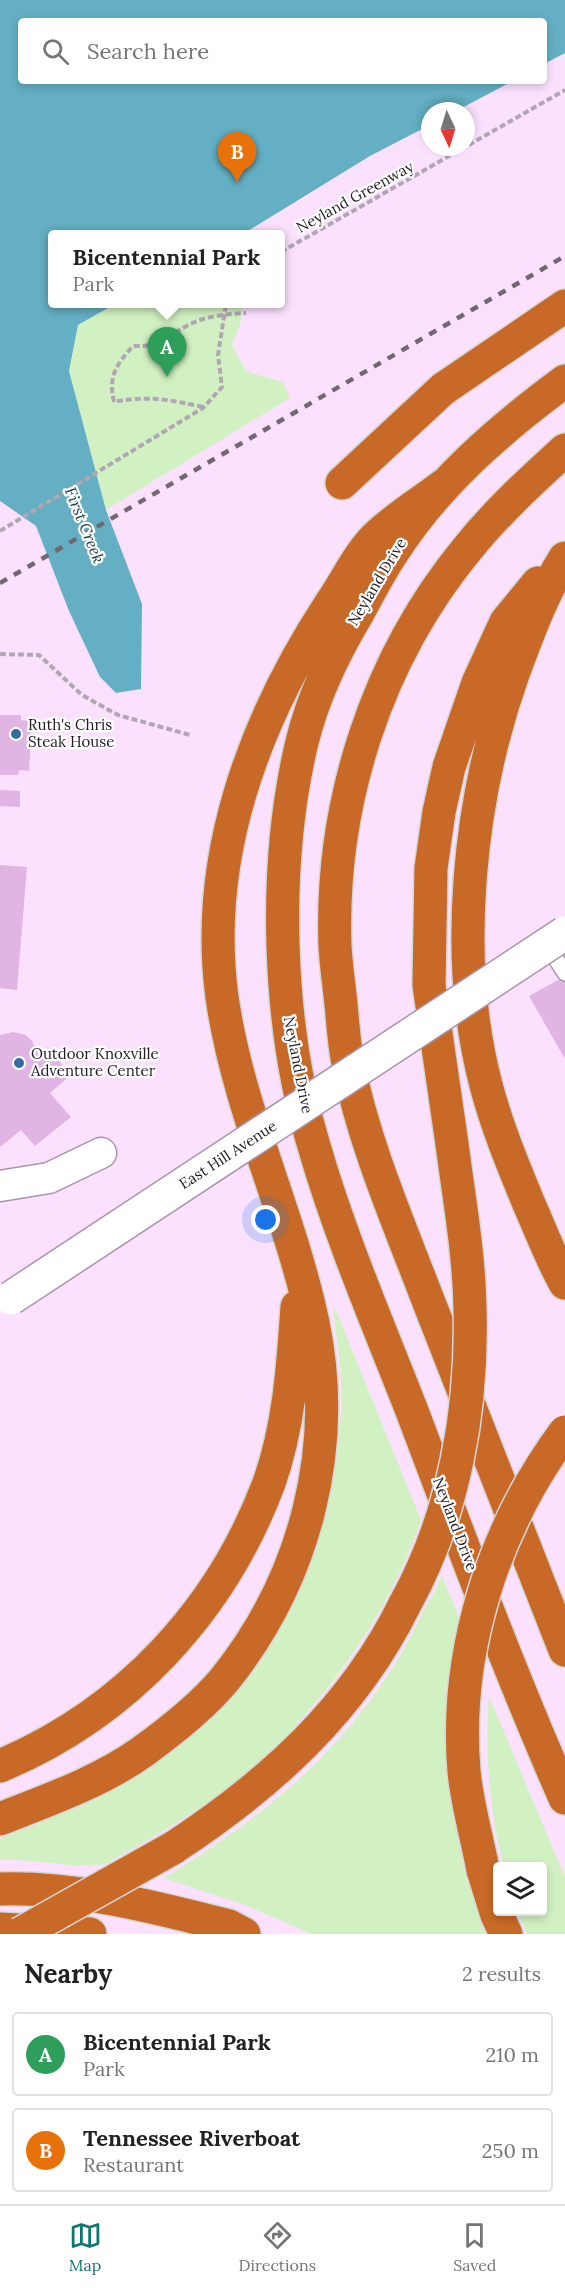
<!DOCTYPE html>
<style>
:root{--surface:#fff;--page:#f6f6f6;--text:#222;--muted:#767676;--line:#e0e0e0;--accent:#0f766e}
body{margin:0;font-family:Lora,serif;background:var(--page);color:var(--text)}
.controls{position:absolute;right:18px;bottom:18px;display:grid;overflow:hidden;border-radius:6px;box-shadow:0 3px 9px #0003}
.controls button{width:54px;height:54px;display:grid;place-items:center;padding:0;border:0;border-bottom:2px solid var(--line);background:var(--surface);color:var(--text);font:30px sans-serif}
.compass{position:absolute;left:421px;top:102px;width:54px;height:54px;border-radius:50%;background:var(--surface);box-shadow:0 3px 9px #0003;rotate:176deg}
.you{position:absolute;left:266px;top:1220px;width:21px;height:21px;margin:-15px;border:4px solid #fff;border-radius:50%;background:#1a73e8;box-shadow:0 0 0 9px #1a73e833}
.badge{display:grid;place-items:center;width:39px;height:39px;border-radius:50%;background:var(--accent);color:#fff;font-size:20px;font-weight:700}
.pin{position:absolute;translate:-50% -50px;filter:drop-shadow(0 2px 3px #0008)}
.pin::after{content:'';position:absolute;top:32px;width:21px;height:18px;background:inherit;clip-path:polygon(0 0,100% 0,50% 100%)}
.popup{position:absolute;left:48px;top:230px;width:237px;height:78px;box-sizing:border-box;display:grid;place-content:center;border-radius:6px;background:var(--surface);filter:drop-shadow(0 2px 4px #0005);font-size:20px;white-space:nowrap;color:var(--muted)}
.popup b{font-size:22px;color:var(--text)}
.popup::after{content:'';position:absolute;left:50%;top:100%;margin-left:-12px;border:12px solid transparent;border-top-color:var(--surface)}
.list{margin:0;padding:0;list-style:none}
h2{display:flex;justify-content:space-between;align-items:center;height:78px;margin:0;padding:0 24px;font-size:26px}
h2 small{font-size:20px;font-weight:400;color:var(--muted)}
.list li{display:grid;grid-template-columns:39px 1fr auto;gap:18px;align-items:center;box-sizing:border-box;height:84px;margin:0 12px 12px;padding:0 12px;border:2px solid var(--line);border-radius:6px}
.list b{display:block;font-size:22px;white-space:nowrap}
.list p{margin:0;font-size:20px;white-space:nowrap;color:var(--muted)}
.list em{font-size:20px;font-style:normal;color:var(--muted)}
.icon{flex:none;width:33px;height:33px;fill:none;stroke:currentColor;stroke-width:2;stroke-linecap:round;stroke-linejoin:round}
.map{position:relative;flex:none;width:565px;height:1934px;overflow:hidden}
.search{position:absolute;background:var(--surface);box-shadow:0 3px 9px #0003;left:18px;right:18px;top:18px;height:66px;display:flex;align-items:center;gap:15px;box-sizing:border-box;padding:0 21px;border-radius:6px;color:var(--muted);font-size:22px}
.sheet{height:270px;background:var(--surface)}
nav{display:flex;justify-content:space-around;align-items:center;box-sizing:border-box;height:84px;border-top:2px solid var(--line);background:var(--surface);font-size:16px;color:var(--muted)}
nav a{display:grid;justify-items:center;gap:3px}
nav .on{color:var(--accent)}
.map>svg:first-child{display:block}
</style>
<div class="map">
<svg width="565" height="1934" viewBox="0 0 565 1934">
<rect width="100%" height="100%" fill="#fef1ff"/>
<path fill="#fbe1fe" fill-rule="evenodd" d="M565,53V1934H0V501L36,526L72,617L116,693L140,689L142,604L106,510L290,398L283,382L246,371L232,344L240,325L243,304H281V234H243L370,156L430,125V147H466V111H456L513,81H544V64ZM498,1866H542V1912H498Z"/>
<path fill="#d2f1c2" d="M115,304H243L240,325L232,345L246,371L283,382L290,398L106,510L69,371L78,325Z
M333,1307L337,1313L421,1520C395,1594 354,1660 302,1718C289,1734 275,1751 258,1764C211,1804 159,1834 106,1864C78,1870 32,1858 0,1860V1839C57,1816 117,1793 166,1755C278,1670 334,1551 341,1411C343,1377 337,1341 333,1307Z
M442,1575L461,1623L448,1743L453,1808L464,1869L485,1934H312L245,1905L164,1878C275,1810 364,1735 421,1616C428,1602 437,1589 442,1575Z
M489,1696L565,1877V1934H527L518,1912H542V1866H504C489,1813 485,1751 489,1696Z"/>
<path fill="#64afc3" d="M0,0H565V53L544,64V21H21V81H513L456,111H430V125L370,156L243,234H53V304H115L78,325L69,371L106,510L142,604L141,689L116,693L100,677L69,611L36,526L0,501Z"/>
<path fill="#e0b5e4" d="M0,715H21V720L32,721L29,771L19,770L18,775H0Z
M0,790L20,791V807L0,806Z
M0,865L27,867L17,990L0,988Z
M565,976V1059L529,996Z
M13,1032L26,1035L32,1041L38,1054V1062L50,1051L71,1075L50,1093L71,1117L35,1146L21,1130L0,1147V1035Z"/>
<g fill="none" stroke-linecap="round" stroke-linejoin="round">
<defs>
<path id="service" d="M547,945L565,973"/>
<path id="minor" d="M0,1186L49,1178L101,1153"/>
<path id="motorway" d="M565,381C500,429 437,483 393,552C380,571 369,593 358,613C334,653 313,697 302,742C286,809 281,876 283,945C285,1013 294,1081 314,1146C340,1236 378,1324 412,1411C461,1541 509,1671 565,1798
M565,450C531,481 497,512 468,548C377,658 330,803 335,946C336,965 339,985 341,1004C343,1024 344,1044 348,1063C364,1144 399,1224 428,1300C473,1418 519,1534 565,1650
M342,483L443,389L565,306
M565,558C542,594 528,634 513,674C469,798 452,956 486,1085C497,1127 513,1165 529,1204C541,1231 551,1258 565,1283
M452,1144L429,985L431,868L439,812L449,767L478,683L506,622L538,583
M0,1766C126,1713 221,1611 269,1483C289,1427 293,1366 297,1307
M0,1819C48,1800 100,1782 142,1752C171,1731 202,1707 225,1679C305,1579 339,1449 313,1323C290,1213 238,1110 222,997C203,856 255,719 331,603C345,583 358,555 375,538C395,518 422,502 444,485
M173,1848C269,1785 353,1710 405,1604
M483,1870L497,1915L506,1934
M0,1889C79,1887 153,1907 229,1926L244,1934
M0,1929L90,1934"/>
</defs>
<use href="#service" stroke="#a995ab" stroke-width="18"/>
<use href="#minor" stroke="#a995ab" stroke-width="33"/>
<use href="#motorway" stroke="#d7d6d7" stroke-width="36"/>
<path stroke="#b1a6b2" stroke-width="4" stroke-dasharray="6 3" stroke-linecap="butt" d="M281,252L565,90
M203,407C172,400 146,395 114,402C108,376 116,365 133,346C164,347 165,337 190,324C207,316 227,314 246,313
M0,531L203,408L222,387L218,355L226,304
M0,654L39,655L82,695L118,715L190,735"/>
<use href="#service" stroke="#fff" stroke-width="15"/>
<use href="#minor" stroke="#fff" stroke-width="30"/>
<use href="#motorway" stroke="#c86927" stroke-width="33"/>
<path stroke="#716872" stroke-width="4.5" stroke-dasharray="8 8" stroke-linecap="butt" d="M0,583L565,256"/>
<defs>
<path id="secondary-bridge" d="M11,1298L565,933"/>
<path id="motorway-bridge" d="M405,1604C454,1516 473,1408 470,1308C469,1253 459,1198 452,1144
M483,1870C477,1837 467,1804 464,1771C454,1651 494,1528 565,1432
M20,1934L173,1848"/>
</defs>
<use href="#secondary-bridge" stroke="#a995ab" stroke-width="36" stroke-linecap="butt"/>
<use href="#motorway-bridge" stroke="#d7d6d7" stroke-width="36" stroke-linecap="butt"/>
<use href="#secondary-bridge" stroke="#fff" stroke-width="33"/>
<use href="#motorway-bridge" stroke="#c86927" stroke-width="33"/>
</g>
<g fill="#2f6da4" stroke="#fff" stroke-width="2">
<circle cx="16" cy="734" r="6"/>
<circle cx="19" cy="1063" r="6"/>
</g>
<g text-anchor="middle" stroke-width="4.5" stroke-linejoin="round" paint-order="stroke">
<g font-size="15" fill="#231b23" stroke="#fff">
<text transform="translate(355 197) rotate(-29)" y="5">Neyland Greenway</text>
<text transform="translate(377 582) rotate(-59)" y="5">Neyland Drive</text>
<text transform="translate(298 1065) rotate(79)" y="5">Neyland Drive</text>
<text transform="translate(228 1155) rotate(-33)" y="5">East Hill Avenue</text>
<text transform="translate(455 1524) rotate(69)" y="5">Neyland Drive</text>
</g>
<g font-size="15" fill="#231b23" stroke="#fff" text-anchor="start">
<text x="28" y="730">Ruth's Chris<tspan x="28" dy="17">Steak House</tspan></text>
<text x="31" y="1059">Outdoor Knoxville<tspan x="31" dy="17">Adventure Center</tspan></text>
</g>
<g font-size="16" font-style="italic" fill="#1b3f48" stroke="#fff">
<text transform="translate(85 525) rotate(68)" y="6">First Creek</text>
</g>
</g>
</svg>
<div class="controls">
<button><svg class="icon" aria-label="layers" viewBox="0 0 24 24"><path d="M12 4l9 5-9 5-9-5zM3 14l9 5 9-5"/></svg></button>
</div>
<svg class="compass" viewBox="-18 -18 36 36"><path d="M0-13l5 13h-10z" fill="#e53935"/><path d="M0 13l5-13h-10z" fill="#767676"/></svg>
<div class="you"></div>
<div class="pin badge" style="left:167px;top:377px;background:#2e9e5b">A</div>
<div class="popup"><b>Bicentennial Park</b>Park</div>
<div class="pin badge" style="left:237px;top:182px;background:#e8710a">B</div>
<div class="search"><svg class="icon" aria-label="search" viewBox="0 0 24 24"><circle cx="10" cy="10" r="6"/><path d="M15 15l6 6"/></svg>Search here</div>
</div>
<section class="sheet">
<h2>Nearby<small>2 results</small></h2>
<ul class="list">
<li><span class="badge" style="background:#2e9e5b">A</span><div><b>Bicentennial Park</b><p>Park</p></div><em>210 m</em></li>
<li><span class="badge" style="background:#e8710a">B</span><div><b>Tennessee Riverboat</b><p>Restaurant</p></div><em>250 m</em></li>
</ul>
</section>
<nav>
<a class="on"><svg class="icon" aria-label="map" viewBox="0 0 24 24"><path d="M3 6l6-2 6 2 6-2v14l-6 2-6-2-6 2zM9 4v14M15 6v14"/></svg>Map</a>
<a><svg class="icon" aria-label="directions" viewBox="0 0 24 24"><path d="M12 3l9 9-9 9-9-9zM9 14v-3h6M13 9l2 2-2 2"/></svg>Directions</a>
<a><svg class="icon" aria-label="saved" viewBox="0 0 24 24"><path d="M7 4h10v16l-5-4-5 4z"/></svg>Saved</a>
</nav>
